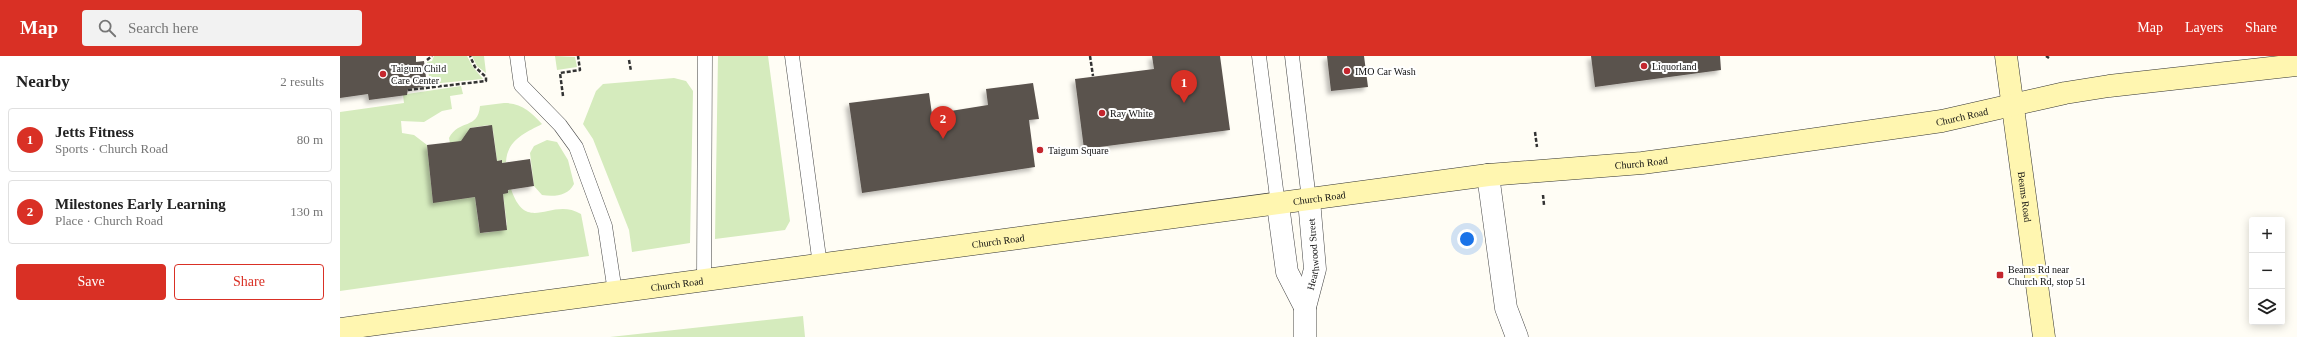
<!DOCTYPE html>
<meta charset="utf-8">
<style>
:root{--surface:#fff;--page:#f2f2f2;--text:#222;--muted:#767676;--line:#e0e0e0;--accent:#d93025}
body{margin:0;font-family:"Times New Roman",serif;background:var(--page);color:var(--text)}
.controls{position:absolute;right:12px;bottom:12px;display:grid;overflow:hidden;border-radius:4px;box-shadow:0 2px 10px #0003}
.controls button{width:36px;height:36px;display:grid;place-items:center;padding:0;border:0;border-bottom:1px solid var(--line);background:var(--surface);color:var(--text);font:20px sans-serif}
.you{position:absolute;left:1127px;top:183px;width:14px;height:14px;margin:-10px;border:3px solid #fff;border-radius:50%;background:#1a73e8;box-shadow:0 0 0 6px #1a73e833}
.badge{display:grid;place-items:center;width:26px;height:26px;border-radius:50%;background:var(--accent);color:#fff;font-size:13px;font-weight:700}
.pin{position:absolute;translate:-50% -33px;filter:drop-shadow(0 1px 2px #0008)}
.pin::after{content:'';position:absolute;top:21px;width:14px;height:12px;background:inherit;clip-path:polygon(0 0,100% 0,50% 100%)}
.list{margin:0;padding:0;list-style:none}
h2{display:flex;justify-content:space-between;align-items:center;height:52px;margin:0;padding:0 16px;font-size:17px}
h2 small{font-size:13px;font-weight:400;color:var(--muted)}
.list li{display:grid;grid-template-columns:26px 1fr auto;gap:12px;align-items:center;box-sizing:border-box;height:64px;margin:0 8px 8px;padding:0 8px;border:1px solid var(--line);border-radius:4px}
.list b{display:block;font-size:15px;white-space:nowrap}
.list p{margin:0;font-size:13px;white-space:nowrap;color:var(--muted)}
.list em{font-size:13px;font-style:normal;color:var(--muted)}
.actions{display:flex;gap:8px;padding:12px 16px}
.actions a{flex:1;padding:9px 0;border:1px solid var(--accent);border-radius:4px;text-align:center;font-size:14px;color:var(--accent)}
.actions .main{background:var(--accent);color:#fff}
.icon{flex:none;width:22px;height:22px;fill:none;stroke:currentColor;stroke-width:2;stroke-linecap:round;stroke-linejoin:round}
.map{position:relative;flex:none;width:1957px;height:281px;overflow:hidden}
header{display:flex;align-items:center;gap:24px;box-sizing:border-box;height:56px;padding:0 20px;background:var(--accent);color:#fff}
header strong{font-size:19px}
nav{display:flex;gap:22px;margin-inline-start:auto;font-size:14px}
.search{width:280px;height:36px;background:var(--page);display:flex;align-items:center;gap:10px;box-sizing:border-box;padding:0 14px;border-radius:4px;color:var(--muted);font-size:15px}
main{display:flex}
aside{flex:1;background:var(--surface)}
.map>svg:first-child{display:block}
</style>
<header>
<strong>Map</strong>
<div class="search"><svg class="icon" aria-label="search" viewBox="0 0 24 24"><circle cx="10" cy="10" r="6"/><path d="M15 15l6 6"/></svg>Search here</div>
<nav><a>Map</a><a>Layers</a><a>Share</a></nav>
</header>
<main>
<aside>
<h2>Nearby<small>2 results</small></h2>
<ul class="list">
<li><span class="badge">1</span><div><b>Jetts Fitness</b><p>Sports · Church Road</p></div><em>80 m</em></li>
<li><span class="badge">2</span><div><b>Milestones Early Learning</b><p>Place · Church Road</p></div><em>130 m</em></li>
</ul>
<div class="actions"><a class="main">Save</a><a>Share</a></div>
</aside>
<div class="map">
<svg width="1957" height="281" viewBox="0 0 1957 281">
<defs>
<filter id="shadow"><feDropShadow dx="-3.5" dy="3.5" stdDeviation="2" flood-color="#0004"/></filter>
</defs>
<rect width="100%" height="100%" fill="#fffdf5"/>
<path fill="#d5ebbd" d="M94,0H127L133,11L143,23L90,28L87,6L92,5Z
M132,0H144L146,17L137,10Z
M215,0L235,1L237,11L217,14Z
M378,0H428L450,165L445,174L375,183Z
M334,22L346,25L353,35L350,187L292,196L289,174L253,83L243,68L256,35L263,28Z
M121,30L123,38L110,40L112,53L102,55L84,66L61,65L62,77L74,79L87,89L93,146L135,141L139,172L144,177L162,174L167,169L163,138L171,133C187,180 211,140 241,158L249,200L0,235V56L64,47L63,39L67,38Z
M164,47C182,47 191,56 202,68C185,77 167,84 166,106L162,107L161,104L157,105L153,74L148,69L130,72L127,77L130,101L113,103L109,82C119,63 138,74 140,50Z
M207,84L217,86L228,104L234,128C228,140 214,141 202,139L194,130L190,97L194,90Z
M463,260L465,281H270Z"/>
<path fill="#5a524d" filter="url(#shadow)" d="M0,0H76V6L84,5L87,30L68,33L67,39L29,44L28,38L0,42Z
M812,0H880L890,74L744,93L735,23L814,13Z
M987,0H1024L1028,31L991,35Z
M1251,0H1380L1381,14L1255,31Z
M693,27L699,63L689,64L695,111L522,137L509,47L589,37L592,58L648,49L646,33Z
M152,69L157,105L162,104V107L190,103L194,130L168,134V137L163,138L167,174L140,177L135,141L93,147L87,89L121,85L130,72Z"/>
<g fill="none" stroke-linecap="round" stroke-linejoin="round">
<defs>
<path id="lane" d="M177,0L181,29L220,69L236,91L265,170L275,236
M452,0L480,209
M919,0L938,149
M952,0L969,144
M364,223L365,0"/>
<g id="street">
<path d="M1148,119L1166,252L1177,281"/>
<path d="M938,149L947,216L965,251"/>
<path id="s1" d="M965,281V251L975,213L969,144"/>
</g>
<g id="secondary">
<path id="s2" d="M1666,0L1704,281"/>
<path id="s3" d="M0,273L1148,119L1302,107L1371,98L1602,65L1725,37L1769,30L1957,9"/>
</g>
</defs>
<use href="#lane" stroke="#444" stroke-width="15"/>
<use href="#street" stroke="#444" stroke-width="23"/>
<use href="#secondary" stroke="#333" stroke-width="23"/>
<path stroke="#333" stroke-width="2.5" stroke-dasharray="4 2" stroke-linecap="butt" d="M750,0L753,20
M1706,0L1709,2
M87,4L92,0
M289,4L291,15
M68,34L146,25V21L135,11L130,0
M223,40L220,17L240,14L238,0
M1195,76L1197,91
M1203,139L1204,149"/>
<use href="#lane" stroke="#fff" stroke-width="14"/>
<use href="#street" stroke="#fff" stroke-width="22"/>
<use href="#secondary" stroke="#fff6b0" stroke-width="22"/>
</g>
<g fill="#c4262e" stroke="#fff" stroke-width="1.5">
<circle cx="1304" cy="10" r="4"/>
<circle cx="1007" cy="15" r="4"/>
<circle cx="43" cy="18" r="4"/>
<circle cx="762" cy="57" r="4"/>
<circle cx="700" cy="94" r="4"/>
<rect x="1656" y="215" width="8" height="8" rx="2"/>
</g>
<g text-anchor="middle" stroke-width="4" stroke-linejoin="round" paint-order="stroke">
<g font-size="10" fill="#111" stroke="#fff" text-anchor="start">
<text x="1312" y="14">Liquorland</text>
<text x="51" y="16">Taigum Child<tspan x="51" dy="12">Care Center</tspan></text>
<text x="1015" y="19">IMO Car Wash</text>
<text x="770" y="61">Ray White</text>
<text x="708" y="98">Taigum Square</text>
<text x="1668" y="217">Beams Rd near<tspan x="1668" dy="12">Church Rd, stop 51</tspan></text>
</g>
<g font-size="10" fill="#111" stroke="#fff">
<text dy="4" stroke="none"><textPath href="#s3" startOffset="1636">Church Road</textPath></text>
<text dy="4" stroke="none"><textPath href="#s3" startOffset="1312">Church Road</textPath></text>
<text dy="4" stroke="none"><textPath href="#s2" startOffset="142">Beams Road</textPath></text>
<text dy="4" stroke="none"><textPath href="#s3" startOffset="988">Church Road</textPath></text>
<text dy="4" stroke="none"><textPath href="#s3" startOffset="664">Church Road</textPath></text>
<text dy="4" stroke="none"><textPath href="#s1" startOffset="84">Heathwood Street</textPath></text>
<text dy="4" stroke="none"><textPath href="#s3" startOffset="340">Church Road</textPath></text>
</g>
</g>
</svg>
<div class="controls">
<button>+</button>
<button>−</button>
<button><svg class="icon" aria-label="layers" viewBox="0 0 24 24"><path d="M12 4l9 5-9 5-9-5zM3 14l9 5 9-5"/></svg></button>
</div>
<div class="you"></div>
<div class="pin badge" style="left:844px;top:47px">1</div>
<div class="pin badge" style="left:603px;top:83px">2</div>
</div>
</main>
